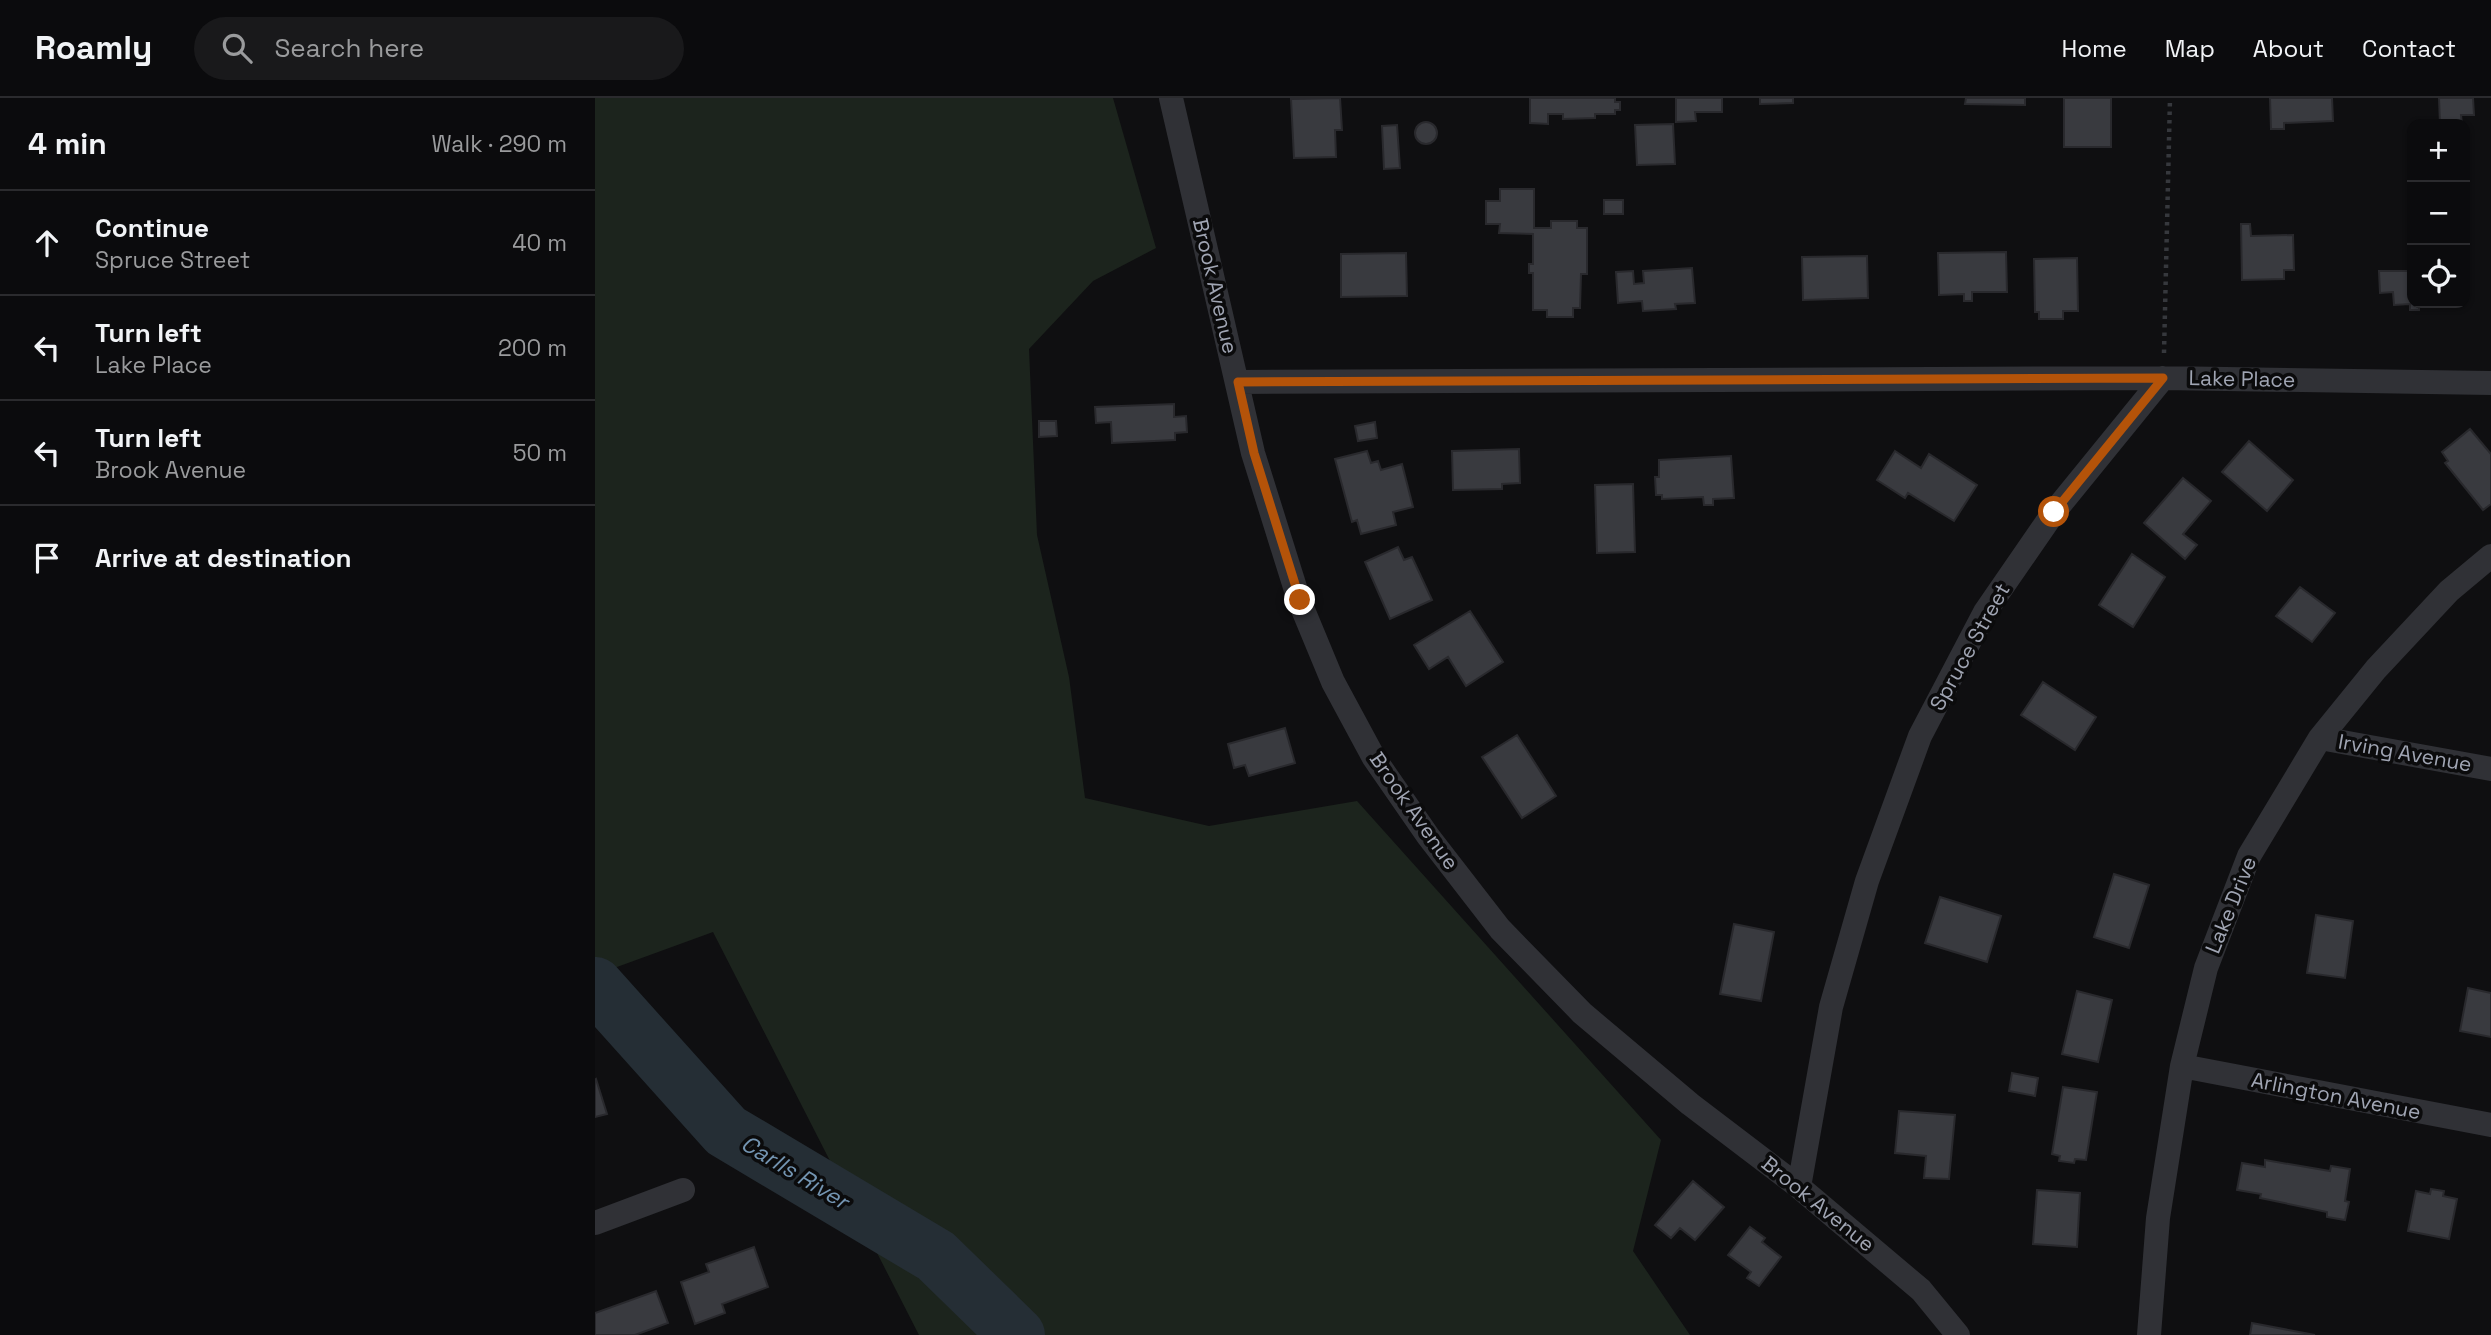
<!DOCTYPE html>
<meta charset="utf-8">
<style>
:root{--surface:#0b0b0d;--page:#19191b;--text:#f1f3f6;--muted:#9a9b9d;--line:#2b2b2e}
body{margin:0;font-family:"Space Grotesk",sans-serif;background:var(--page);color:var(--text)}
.controls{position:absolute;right:21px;top:21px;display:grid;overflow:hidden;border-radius:14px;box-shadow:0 2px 5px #0004}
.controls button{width:63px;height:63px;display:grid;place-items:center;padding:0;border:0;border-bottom:2px solid var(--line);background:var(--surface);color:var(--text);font:35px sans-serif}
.stop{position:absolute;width:21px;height:21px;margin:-16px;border:5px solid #b45309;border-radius:50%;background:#fff}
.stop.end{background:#b45309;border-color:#fff;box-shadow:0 2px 7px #0008}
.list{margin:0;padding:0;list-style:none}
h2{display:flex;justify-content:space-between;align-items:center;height:91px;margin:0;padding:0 28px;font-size:30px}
h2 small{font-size:23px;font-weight:400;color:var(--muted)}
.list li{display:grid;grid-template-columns:46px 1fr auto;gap:21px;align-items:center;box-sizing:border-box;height:105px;padding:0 28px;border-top:2px solid var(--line)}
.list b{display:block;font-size:26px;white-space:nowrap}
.list p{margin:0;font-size:23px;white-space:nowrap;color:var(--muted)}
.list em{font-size:23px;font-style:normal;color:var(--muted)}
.icon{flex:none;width:38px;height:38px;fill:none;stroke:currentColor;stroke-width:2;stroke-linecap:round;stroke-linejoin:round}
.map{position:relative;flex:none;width:1896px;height:1237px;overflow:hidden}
header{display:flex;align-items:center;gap:42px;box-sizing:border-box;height:98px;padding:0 35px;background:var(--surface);border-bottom:2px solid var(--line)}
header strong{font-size:33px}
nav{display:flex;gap:38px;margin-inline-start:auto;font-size:24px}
.search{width:490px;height:63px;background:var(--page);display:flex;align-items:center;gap:18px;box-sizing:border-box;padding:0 24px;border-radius:38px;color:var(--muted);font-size:26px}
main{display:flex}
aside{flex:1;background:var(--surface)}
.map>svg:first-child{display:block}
</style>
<header>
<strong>Roamly</strong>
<div class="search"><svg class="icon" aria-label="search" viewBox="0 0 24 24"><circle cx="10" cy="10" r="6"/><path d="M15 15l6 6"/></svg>Search here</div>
<nav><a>Home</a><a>Map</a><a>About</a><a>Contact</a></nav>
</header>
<main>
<aside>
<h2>4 min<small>Walk · 290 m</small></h2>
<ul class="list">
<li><svg class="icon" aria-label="ahead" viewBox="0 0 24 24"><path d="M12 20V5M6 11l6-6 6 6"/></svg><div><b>Continue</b><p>Spruce Street</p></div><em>40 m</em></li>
<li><svg class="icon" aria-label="left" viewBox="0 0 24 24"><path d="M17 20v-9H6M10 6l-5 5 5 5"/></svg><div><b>Turn left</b><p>Lake Place</p></div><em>200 m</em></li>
<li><svg class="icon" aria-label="left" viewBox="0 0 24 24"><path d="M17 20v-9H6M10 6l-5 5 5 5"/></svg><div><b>Turn left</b><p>Brook Avenue</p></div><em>50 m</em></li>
<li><svg class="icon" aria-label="arrive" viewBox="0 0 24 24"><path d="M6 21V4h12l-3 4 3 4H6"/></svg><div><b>Arrive at destination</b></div></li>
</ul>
</aside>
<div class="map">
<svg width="1896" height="1237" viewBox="0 0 1896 1237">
<rect width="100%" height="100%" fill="#0f0f11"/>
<path fill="#1c241d" d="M0,0H518L561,150L498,183L434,251L442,437L474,579L490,700L614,728L762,703L1066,1042L1038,1153L1095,1237H324L118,834L0,877Z"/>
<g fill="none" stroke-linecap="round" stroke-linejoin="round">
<path stroke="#252e35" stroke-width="56" d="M0,887L131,1033L341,1158L422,1237"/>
</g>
<path fill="#393a3f" stroke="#29292d" stroke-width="2" d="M745,0L747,32H740L741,59L699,60L696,1Z
M935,0H1020V4H1025V12H1020V16H1000V20L968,21V16H953V26L935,25Z
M1081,0H1127V14H1100L1101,23L1081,24Z
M1165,0H1198V5L1165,6Z
M1371,0H1430V7L1370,6Z
M1469,0H1516V49H1469Z
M1675,0H1737L1738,23L1689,25V31H1676Z
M1844,0H1878L1879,17H1866L1867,26H1845Z
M820 35a11 11 0 1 1 22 0a11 11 0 1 1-22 0Z
M1078,26L1080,66L1042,67L1040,27Z
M802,27L805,70L789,71L787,28Z
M905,91H939V130H956V123H982V130H992V176H986L985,210H978V219H952V212H938V175H934V166H938V136L904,135L905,126H891V103H905Z
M1009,102H1028V116H1009Z
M1646,126H1655L1656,138L1698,137L1699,172H1689V181L1647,182Z
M1411,154L1412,194H1377V203H1369V196L1344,197L1343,155Z
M811,155L812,198L746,199V156Z
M1272,158L1273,200L1208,202L1207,159Z
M1482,160L1483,213H1468V221H1444V214H1440L1439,161Z
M1097,170L1100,205L1080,206L1081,211L1048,213L1047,203L1023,205L1021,174L1038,173L1039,186L1049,185L1048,173Z
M1784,173H1817V205L1843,206H1824V212H1815V206L1799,207L1798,194L1785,195Z
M579,306V319L591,318L592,334L580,335V342L517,345L516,324L501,325L500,309Z
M444,323H461L462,338L444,339Z
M780,324L782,340L763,343L760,328Z
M1875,331L1896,356V406L1888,412L1850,365L1853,363L1847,354Z
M1654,343L1698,382L1672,413L1627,374Z
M924,351L925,385L907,386V391L858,392L857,353Z
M772,353L776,365L783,363L786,372L807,366L818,409L798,414L801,427L766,436L762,422L757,424L740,361Z
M1300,353L1326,370L1334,356L1382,387L1359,423L1313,395L1310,400L1282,382Z
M1136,358L1139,400L1118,401V407H1109L1108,399L1067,401V397H1061L1060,379H1064V362Z
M1588,380L1616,403L1588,436L1602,447L1590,461L1549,425Z
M1038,386L1040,454L1002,455L1000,387Z
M803,449L809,462L817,459L837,502L795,521L770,464Z
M1537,456L1570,479L1538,529L1504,507Z
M1705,489L1740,515L1717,544L1681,518Z
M875,513L908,564L871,588L853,559L834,571L819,547Z
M1448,584L1501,619L1480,652L1426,617Z
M690,630L700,665L654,678L650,667L639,670L633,646Z
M922,637L961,698L927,720L887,659Z
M1519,776L1554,787L1534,850L1499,839Z
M1345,799L1406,818L1392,864L1330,845Z
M1721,817L1758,823L1750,880L1712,875Z
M1139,826L1179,834L1166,903L1125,896Z
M1873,890L1896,895V939L1865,933Z
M1482,893L1517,902L1503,964L1467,956Z
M1417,975L1443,980L1440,998L1414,993Z
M1,981L12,1016L0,1019V982Z
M1468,989L1502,994L1491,1062L1480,1061L1479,1065L1464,1063L1465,1058L1457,1056Z
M1304,1013L1360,1017L1354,1081L1329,1080L1331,1058L1300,1055Z
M1670,1062L1735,1073L1736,1068L1755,1071L1750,1103L1754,1104L1750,1122L1732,1119V1114L1665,1100L1666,1096L1642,1092L1647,1065L1670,1069Z
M1098,1083L1129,1109L1100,1142L1085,1130L1076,1140L1060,1127Z
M1836,1091L1849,1093L1848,1098L1862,1101L1854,1141L1813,1133L1821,1093L1835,1096Z
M1442,1092L1485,1095L1482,1149L1438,1146Z
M1155,1129L1170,1140L1167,1144L1186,1159L1164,1188L1152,1180L1156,1174L1133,1157Z
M159,1149L173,1189L127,1206L130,1215L100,1226L86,1184L114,1174L111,1166Z
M61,1193L73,1225L40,1237H0V1215Z
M1657,1225L1720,1237H1655Z"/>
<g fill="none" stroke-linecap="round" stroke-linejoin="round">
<path stroke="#36383d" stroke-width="4.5" stroke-dasharray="3.5 5" stroke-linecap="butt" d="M1569,255L1575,0"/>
<path stroke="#303136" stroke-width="24" d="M576,0L658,355L704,502L738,584L779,660L833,738L905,831L987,915L1095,1006L1204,1089L1326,1192L1363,1237
M643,284L1568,280L1896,285
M1725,640L1896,671
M1587,968L1896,1027
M1204,1089L1236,909L1272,783L1325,638L1390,514L1459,414L1568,280
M0,1125L88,1092
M1554,1237L1563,1120L1587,968L1611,870L1654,758L1725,640L1781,571L1854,493L1896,458"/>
</g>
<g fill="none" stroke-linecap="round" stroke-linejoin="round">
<path stroke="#b45309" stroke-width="9" d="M705,502L659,355L643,284L1568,280L1459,414"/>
</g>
<g text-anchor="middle" stroke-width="7" stroke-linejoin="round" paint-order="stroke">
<g font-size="21" fill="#a0a5b3" stroke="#0b0b0c">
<text transform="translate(620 188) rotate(77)" y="7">Brook Avenue</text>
<text transform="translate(1647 281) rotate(1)" y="7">Lake Place</text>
<text transform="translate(1375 549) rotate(-61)" y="7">Spruce Street</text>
<text transform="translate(1810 655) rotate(10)" y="7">Irving Avenue</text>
<text transform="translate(819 713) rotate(55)" y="7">Brook Avenue</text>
<text transform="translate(1636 807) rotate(-68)" y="7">Lake Drive</text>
<text transform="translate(1741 998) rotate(11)" y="7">Arlington Avenue</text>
<text transform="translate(1223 1106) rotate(39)" y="7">Brook Avenue</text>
</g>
<g font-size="23" font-style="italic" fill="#7394b1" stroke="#0b0b0c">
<text transform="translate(200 1074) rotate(31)" y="8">Carlls River</text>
</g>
</g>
</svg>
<div class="controls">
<button>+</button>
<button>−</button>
<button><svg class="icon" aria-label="locate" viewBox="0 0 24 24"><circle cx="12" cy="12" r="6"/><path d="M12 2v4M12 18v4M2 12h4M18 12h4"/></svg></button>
</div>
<div class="stop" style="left:1459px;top:414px"></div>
<div class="stop end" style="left:705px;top:502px"></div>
</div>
</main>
